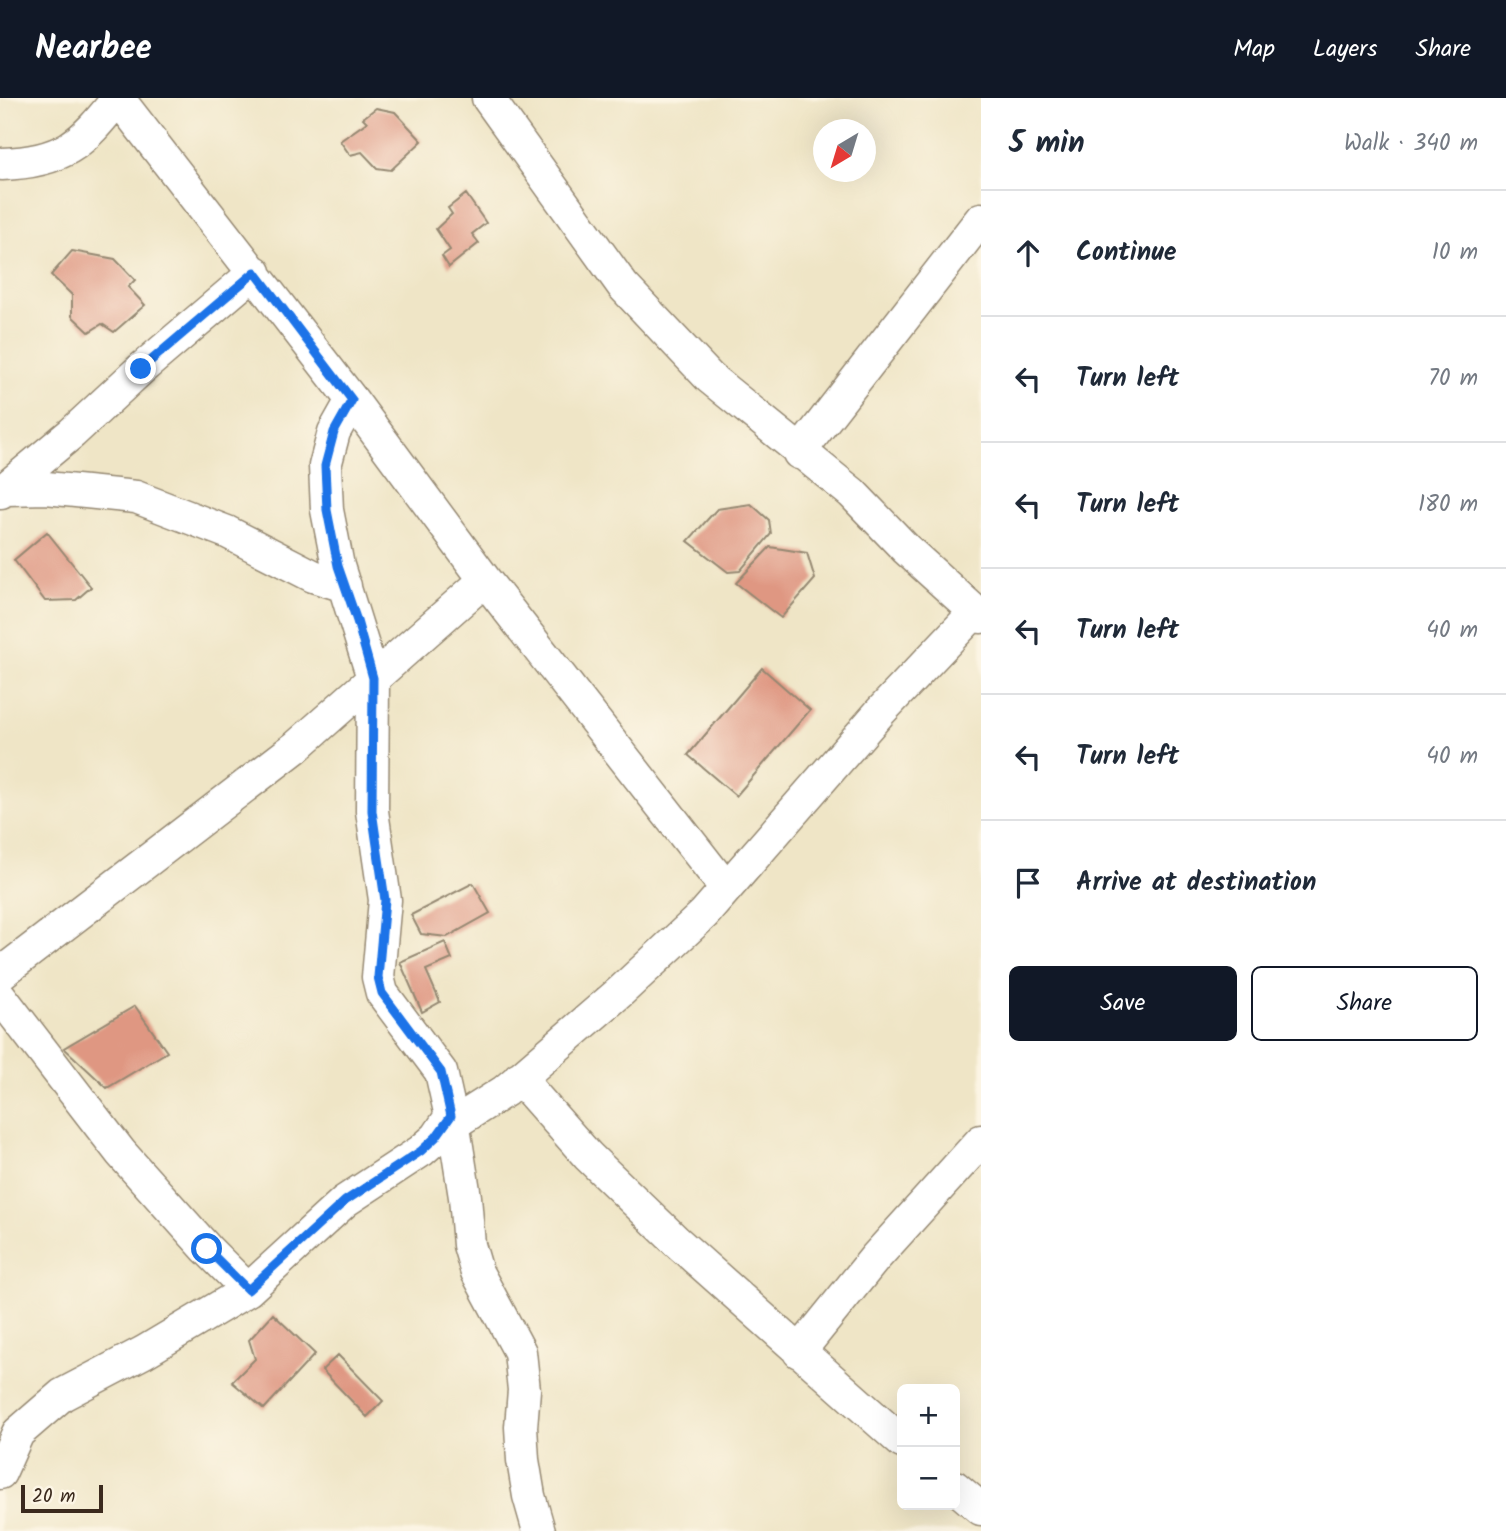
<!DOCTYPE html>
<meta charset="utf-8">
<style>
:root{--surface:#fff;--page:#f2f2f3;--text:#1f2937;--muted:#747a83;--line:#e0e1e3;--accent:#111827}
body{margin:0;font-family:Kalam,sans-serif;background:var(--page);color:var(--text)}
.controls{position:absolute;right:21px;bottom:21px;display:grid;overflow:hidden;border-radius:10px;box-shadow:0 7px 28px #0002}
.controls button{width:63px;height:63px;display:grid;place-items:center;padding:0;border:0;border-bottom:2px solid var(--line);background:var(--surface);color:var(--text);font:35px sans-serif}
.compass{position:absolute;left:813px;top:21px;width:63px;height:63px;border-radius:50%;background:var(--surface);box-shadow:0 7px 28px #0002;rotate:218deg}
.scale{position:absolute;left:21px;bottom:18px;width:82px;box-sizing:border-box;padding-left:7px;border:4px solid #3b2a1e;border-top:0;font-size:19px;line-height:24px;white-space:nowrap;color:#3b2a1e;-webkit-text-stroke:5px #fcf5e5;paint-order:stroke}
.stop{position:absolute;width:21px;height:21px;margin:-16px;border:5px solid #1a73e8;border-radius:50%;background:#fff}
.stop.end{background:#1a73e8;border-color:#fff;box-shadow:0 2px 7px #0008}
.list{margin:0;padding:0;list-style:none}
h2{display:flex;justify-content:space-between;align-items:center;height:91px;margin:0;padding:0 28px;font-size:30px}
h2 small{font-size:23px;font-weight:400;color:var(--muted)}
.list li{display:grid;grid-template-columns:46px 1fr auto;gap:21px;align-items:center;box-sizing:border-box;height:126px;padding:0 28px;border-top:2px solid var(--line)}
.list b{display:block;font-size:26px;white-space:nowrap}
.list em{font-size:23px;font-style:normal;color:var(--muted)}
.actions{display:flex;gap:14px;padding:21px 28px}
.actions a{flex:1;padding:16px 0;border:2px solid var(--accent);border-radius:10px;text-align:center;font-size:24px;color:var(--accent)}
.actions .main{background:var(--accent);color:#fff}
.icon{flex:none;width:38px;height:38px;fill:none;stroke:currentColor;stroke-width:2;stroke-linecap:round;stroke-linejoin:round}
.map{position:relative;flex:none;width:981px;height:1433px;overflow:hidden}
header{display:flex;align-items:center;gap:42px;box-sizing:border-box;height:98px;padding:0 35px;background:var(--accent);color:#fff}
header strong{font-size:33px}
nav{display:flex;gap:38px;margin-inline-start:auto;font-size:24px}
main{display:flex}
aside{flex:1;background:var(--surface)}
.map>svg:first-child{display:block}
</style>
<header>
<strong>Nearbee</strong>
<nav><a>Map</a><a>Layers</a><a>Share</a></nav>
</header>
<main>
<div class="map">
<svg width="981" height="1433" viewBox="0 0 981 1433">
<rect width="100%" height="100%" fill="#fcf5e5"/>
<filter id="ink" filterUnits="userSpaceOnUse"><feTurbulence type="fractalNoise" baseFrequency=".0143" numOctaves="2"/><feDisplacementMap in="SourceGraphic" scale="14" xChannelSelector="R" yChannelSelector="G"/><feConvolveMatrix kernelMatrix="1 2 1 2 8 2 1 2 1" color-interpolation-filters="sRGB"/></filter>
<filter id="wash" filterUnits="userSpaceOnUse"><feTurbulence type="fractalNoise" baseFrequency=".00686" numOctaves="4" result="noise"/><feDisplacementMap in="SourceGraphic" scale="28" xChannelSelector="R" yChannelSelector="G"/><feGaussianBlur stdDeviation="1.57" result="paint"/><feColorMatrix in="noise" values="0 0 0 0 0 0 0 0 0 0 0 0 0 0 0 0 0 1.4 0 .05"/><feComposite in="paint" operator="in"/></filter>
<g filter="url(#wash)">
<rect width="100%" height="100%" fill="#efe5c6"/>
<g id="blocks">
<path fill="#df9782" d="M376,10L395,14L422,43L391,72L377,70L362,54L350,57L340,43L367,24L363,20Z
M466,96L486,125L472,136L479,145L449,169L442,158L450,152L436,131L452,116L448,110Z
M72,153L115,161L135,182L128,189L145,207L114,234L102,226L89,234L72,218V197L51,177Z
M751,406L769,422L771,436L740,473L728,474L688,443L717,411Z
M47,434L91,489L76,502L45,503L14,462Z
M770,449L807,455L815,481L781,520L736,485Z
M762,570L810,612L736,698L688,657Z
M473,785L490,815L447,839L421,836L411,817Z
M445,844L452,861L426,872L440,904L422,914L400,864Z
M135,908L167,954L107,990L64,950Z
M273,1216L315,1256L264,1311L232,1284L255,1261L249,1242Z
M338,1257L383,1303L367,1319L322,1272Z"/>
</g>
</g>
<g filter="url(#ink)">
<use href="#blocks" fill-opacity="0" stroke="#958872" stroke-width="2"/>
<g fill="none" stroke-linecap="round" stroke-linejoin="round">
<defs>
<path id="minor" d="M488,0L623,188L710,280L852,395L906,451L981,519
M2,66C63,64 82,46 118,0L352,302L485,482L725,789
M352,302L334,334L325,368L327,412L338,468L373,580L372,713L385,802L378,879L382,895L441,974L455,1036L465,1099L469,1147L477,1174L520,1254L524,1292L521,1329L523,1362L529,1398L539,1433
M799,355L981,121
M6,391L46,390L136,399L227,434L313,478L345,488
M1,394L72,335L141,271L255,174
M0,876L296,649L485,482
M0,898L121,1055L207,1151L248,1192
M519,980L588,1058L676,1143L902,1344
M453,1026L505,993L620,894L704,816L881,613L975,514
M799,1254L875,1160L981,1043
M0,1375L18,1335L62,1297L144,1254L248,1192L345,1103L421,1053L437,1039L451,1018
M955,1389L981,1411"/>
</defs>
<use href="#minor" stroke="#958872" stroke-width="35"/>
<use href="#minor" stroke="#fff" stroke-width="32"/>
</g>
</g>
<g fill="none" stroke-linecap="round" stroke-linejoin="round" filter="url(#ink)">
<path stroke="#1a73e8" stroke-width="9" d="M141,271L255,174L352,302L334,334L325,368L327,412L338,468L357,523L373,580L372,713L385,802L378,879L382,895L441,974L451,1018L436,1039L421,1053L345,1103L248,1192L207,1151"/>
</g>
</svg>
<div class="controls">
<button>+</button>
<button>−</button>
</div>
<svg class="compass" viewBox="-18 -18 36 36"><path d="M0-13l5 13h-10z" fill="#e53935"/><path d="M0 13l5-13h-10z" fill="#747a83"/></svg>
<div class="scale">20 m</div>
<div class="stop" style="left:207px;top:1151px"></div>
<div class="stop end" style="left:141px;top:271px"></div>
</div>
<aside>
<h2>5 min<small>Walk · 340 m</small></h2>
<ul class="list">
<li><svg class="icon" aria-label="ahead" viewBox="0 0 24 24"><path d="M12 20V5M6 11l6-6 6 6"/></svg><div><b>Continue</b></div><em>10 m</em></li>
<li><svg class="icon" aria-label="left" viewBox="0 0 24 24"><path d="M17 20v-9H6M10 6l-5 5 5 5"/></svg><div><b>Turn left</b></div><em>70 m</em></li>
<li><svg class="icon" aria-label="left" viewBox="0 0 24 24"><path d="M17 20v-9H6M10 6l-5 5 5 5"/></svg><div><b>Turn left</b></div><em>180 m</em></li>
<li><svg class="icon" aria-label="left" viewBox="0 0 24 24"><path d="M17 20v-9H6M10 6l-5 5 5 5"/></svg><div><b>Turn left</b></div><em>40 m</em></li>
<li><svg class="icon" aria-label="left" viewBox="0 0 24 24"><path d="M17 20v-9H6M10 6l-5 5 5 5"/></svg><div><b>Turn left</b></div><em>40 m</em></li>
<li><svg class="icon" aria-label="arrive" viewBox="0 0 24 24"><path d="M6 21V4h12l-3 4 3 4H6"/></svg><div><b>Arrive at destination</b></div></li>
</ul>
<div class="actions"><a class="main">Save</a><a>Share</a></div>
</aside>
</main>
